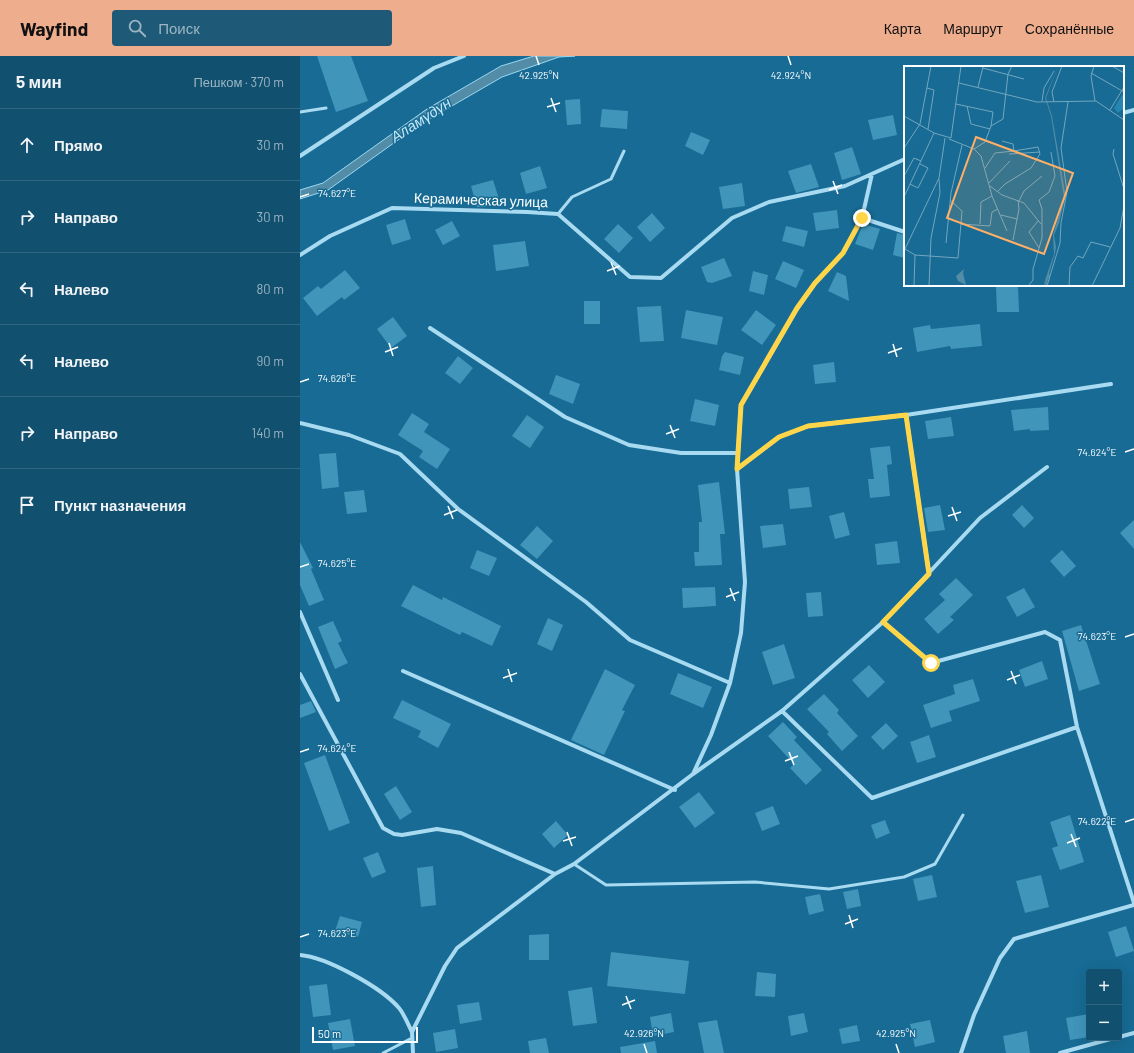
<!DOCTYPE html>
<html lang="ru">
<meta charset="utf-8">
<style>
:root{--surface:#11506f;--page:#1e5a77;--text:#f1f3f6;--muted:#9cb5c3;--line:#306782;--accent:#eead8d}
body{margin:0;font-family:Barlow,sans-serif;background:var(--page);color:var(--text)}
.controls{position:absolute;right:12px;bottom:12px;display:grid;overflow:hidden;border-radius:4px;box-shadow:0 4px 16px #0002}
.controls button{width:36px;height:36px;display:grid;place-items:center;padding:0;border:0;border-bottom:1px solid var(--line);background:var(--surface);color:var(--text);font:20px sans-serif}
.scale{position:absolute;left:12px;bottom:10px;width:106px;box-sizing:border-box;padding-left:4px;border:2px solid #fff;border-top:0;font-size:11px;line-height:14px;white-space:nowrap;color:#fff;-webkit-text-stroke:3px #176b94;paint-order:stroke}
.stop{position:absolute;width:12px;height:12px;margin:-9px;border:3px solid #ffd54a;border-radius:50%;background:#fff}
.stop.end{background:#ffd54a;border-color:#fff;box-shadow:0 1px 4px #0008}
.list{margin:0;padding:0;list-style:none}
h2{display:flex;justify-content:space-between;align-items:center;height:52px;margin:0;padding:0 16px;font-size:17px}
h2 small{font-size:13px;font-weight:400;color:var(--muted)}
.list li{display:grid;grid-template-columns:26px 1fr auto;gap:12px;align-items:center;box-sizing:border-box;height:72px;padding:0 16px;border-top:1px solid var(--line)}
.list b{display:block;font-size:15px;white-space:nowrap}
.list em{font-size:13px;font-style:normal;color:var(--muted)}
.icon{flex:none;width:22px;height:22px;fill:none;stroke:currentColor;stroke-width:2;stroke-linecap:round;stroke-linejoin:round}
.map{position:relative;flex:none;width:834px;height:997px;overflow:hidden}
header{display:flex;align-items:center;gap:24px;box-sizing:border-box;height:56px;padding:0 20px;background:var(--accent);color:#111}
header strong{font-size:19px}
nav{display:flex;gap:22px;margin-inline-start:auto;font-size:14px}
.search{width:280px;height:36px;background:var(--page);display:flex;align-items:center;gap:10px;box-sizing:border-box;padding:0 14px;border-radius:4px;color:var(--muted);font-size:15px}
main{display:flex}
aside{flex:1;background:var(--surface)}
.map>svg:first-child{display:block}
</style>
<header>
<strong>Wayfind</strong>
<div class="search"><svg class="icon" aria-label="search" viewBox="0 0 24 24"><circle cx="10" cy="10" r="6"/><path d="M15 15l6 6"/></svg>Поиск</div>
<nav><a>Карта</a><a>Маршрут</a><a>Сохранённые</a></nav>
</header>
<main>
<aside>
<h2>5 мин<small>Пешком · 370 m</small></h2>
<ul class="list">
<li><svg class="icon" aria-label="ahead" viewBox="0 0 24 24"><path d="M12 20V5M6 11l6-6 6 6"/></svg><div><b>Прямо</b></div><em>30 m</em></li>
<li><svg class="icon" aria-label="right" viewBox="0 0 24 24"><path d="M7 20v-9h11M14 6l5 5-5 5"/></svg><div><b>Направо</b></div><em>30 m</em></li>
<li><svg class="icon" aria-label="left" viewBox="0 0 24 24"><path d="M17 20v-9H6M10 6l-5 5 5 5"/></svg><div><b>Налево</b></div><em>80 m</em></li>
<li><svg class="icon" aria-label="left" viewBox="0 0 24 24"><path d="M17 20v-9H6M10 6l-5 5 5 5"/></svg><div><b>Налево</b></div><em>90 m</em></li>
<li><svg class="icon" aria-label="right" viewBox="0 0 24 24"><path d="M7 20v-9h11M14 6l5 5-5 5"/></svg><div><b>Направо</b></div><em>140 m</em></li>
<li><svg class="icon" aria-label="arrive" viewBox="0 0 24 24"><path d="M6 21V4h12l-3 4 3 4H6"/></svg><div><b>Пункт назначения</b></div></li>
</ul>
</aside>
<div class="map">
<svg width="834" height="997" viewBox="0 0 834 997">
<rect width="100%" height="100%" fill="#176b94"/>
<path fill="#528ca7" stroke="#9ad8f3" d="M234,0H275L259,1L202,21L119,69L28,134L0,143V134L23,127L127,53L201,10Z"/>
<path fill="#4095bb" d="M17,0H51L68,45L36,56Z
M280,43L281,68L267,69L265,44Z
M302,53L328,55L327,73L300,71Z
M593,59L597,79L573,84L568,64Z
M391,76L410,84L403,99L385,90Z
M552,91L561,118L542,124L534,97Z
M511,108L519,131L496,137L488,115Z
M240,110L247,132L226,138L220,117Z
M193,124L200,146L184,151H177L171,130Z
M442,127L445,150L423,153L419,131Z
M537,154L539,172L516,175L513,157Z
M352,157L365,172L350,186L337,171Z
M105,163L111,183L92,189L86,169Z
M152,165L160,180L143,189L135,174Z
M318,168L333,182L319,197L304,183Z
M563,168L580,173L573,194L555,188Z
M486,170L508,175L504,191L482,185Z
M597,177L605,179V202L593,199Z
M225,185L229,210L196,215L193,189Z
M424,202L432,220L412,227L407,226L401,211Z
M483,205L504,214L496,232L475,223Z
M45,214L60,232L44,244L42,241L17,260L3,242L18,230L21,233Z
M453,215L468,219L464,239L449,235Z
M537,216L546,220L549,245L528,235Z
M718,230L719,256H697L696,231Z
M284,245H300V268H284Z
M361,250L364,285L340,286L337,251Z
M386,254L423,261L417,289L381,282Z
M456,254L476,269L462,289L441,274Z
M93,261L107,280L91,292L77,273Z
M680,268L682,290L651,293L650,290L617,296L613,272L630,269L631,273Z
M425,296L444,301L440,319L419,314L422,300Z
M158,300L173,312L160,328L145,317Z
M534,306L536,326L515,328L513,309Z
M256,319L280,328L273,348L249,338Z
M395,343L419,349L415,370L390,365Z
M748,351L749,374L730,375V373L714,375L711,354Z
M112,357L129,368L124,376L150,393L137,413L119,401L123,395L98,379Z
M227,359L244,371L230,392L212,380Z
M651,361L654,380L628,383L625,365Z
M590,390L592,408L587,409L590,440L570,442L568,423H574L570,392Z
M36,397L39,431L22,433L19,398Z
M419,426L425,478H420L422,509L395,510L394,496H399V466H402L398,429Z
M509,431L512,451L490,453L488,433Z
M64,434L67,456L47,458L44,436Z
M640,449L645,474L628,476L624,452Z
M722,449L734,462L724,472L712,459Z
M544,456L550,479L535,483L529,460Z
M834,464V493L820,477Z
M483,468L486,489L463,492L460,470Z
M237,470L253,485L237,503L220,489Z
M597,485L600,507L577,509L575,488Z
M0,486L13,512L11,513L24,544L9,550L0,529Z
M177,494L197,502L189,520L170,512Z
M762,494L776,510L764,521L750,505Z
M656,522L673,539L650,561L654,564L638,578L624,563L645,544L639,538Z
M113,529L142,544L143,541L201,570L192,590L162,576L160,579L101,550Z
M415,531L416,550L383,552L382,532Z
M724,532L735,551L717,561L706,541Z
M521,536L523,560L508,561L506,537Z
M248,562L263,569L252,595L237,588Z
M33,565L42,585L38,587L48,607L35,613L18,571Z
M781,569L800,628L779,635L762,575Z
M484,588L495,622L473,629L462,596Z
M742,605L748,623L725,631L719,614Z
M569,609L585,626L568,642L552,624Z
M305,613L335,629L322,654L325,655L304,699L271,684Z
M378,617L412,631L403,652L370,638Z
M673,623L680,645L649,655L652,665L631,672L623,649L655,638L653,629Z
M524,638L539,654L537,657L558,680L542,695L527,678L529,676L507,653Z
M102,644L151,668L138,692L118,681L121,675L93,662Z
M11,645L16,656L0,662V649Z
M483,666L497,681L494,684L522,714L506,729L490,712L494,708L468,680Z
M586,667L598,680L583,694L571,681Z
M629,679L636,701L617,707L610,686Z
M25,699L50,767L29,775L4,707Z
M96,730L112,756L100,764L84,738Z
M399,736L415,757L395,772L379,751Z
M473,750L480,768L462,775L455,757Z
M770,759L784,806L760,814L752,792L758,790L750,766Z
M585,764L590,777L576,783L571,769Z
M256,765L268,779L254,792L242,778Z
M78,796L86,816L72,822L63,802Z
M133,810L136,849L121,851L117,812Z
M632,819L637,841L618,845L613,823Z
M741,819L749,851L725,857L716,825Z
M558,833L561,850L547,853L543,836Z
M520,838L524,855L509,859L505,841Z
M40,860L62,866L58,881L35,875Z
M826,870L834,895L816,901L808,876Z
M249,878V904H229V879Z
M311,896L389,905L385,938L307,930Z
M457,916L476,918L475,941L455,940Z
M27,928L31,959L13,961L9,930Z
M292,931L297,967L273,970L268,935Z
M179,946L182,964L160,968L157,949Z
M371,957L374,976L353,980L350,961Z
M504,957L508,976L491,980L488,960Z
M789,958V981L770,984L766,962Z
M50,963L55,990L33,994L28,967Z
M417,964L424,997H404L398,967Z
M630,964L635,986L615,991L610,968Z
M557,969L560,985L542,988L539,973Z
M155,973L158,992L136,996L133,977Z
M727,975L730,997H706L703,980Z
M246,982L249,997H230L228,985Z
M355,985L357,997H321L320,991Z"/>
<g fill="none" stroke-linecap="round" stroke-linejoin="round">
<path stroke="#a8daf1" stroke-width="3" d="M0,56L26,52
M258,158L272,141L311,123L324,95
M274,808L306,829L455,826L529,833L604,821L635,808L663,759
M83,997L112,982"/>
<path stroke="#a8daf1" stroke-width="4" d="M823,57L834,54
M0,100L134,12L164,0
M562,162L605,176
M0,199L30,180L92,152L227,156L258,158L330,221L361,222L432,162L469,146L545,130L605,103
M130,272L265,361L329,389L381,397H438
M606,359L629,518
M0,367L49,379L100,398L158,453L286,546L330,584L430,627
M437,413L479,381L508,370L606,359L811,328
M0,556L38,644
M583,566L631,607L745,576L760,584L777,671L834,847
M103,615L375,734
M0,618L83,772L94,778L102,779L137,773L161,777L255,818
M482,655L572,742L777,671
M393,718L411,679L430,627L441,577L445,526L437,413L441,349L497,253L515,227L543,197L562,162L572,118
M0,899C26,901 81,931 99,952C104,958 108,968 112,976
M819,981L834,977
M113,997L112,976L145,910L157,892L255,818L274,808L393,718L482,655L583,566L680,462L747,411
M661,997L674,959L700,902L714,883L834,849
M760,997L814,982"/>
</g>
<g fill="none" stroke-linecap="round" stroke-linejoin="round">
<path stroke="#ffd54a" stroke-width="5" d="M562,162L543,197L515,227L497,252L441,349L437,413L479,381L508,370L606,359L629,518L583,566L631,607"/>
</g>
<path fill="none" stroke="#fff" stroke-width="1.5" d="M236,0L239,9M488,0L491,9M251,42L256,56M247,51L260,47M533,125L538,138M529,134L542,129M0,141L9,138M311,206L316,219M307,215L320,210M89,287L93,300M593,288L597,301M85,296L98,291M588,297L602,292M0,326L9,323M370,369L375,382M366,378L379,373M825,396L834,393M148,450L153,463M652,451L657,465M144,459L157,454M648,460L661,456M0,511L9,508M430,532L435,545M426,541L439,536M825,581L834,578M208,613L212,626M711,615L716,628M203,622L217,617M707,624L720,619M0,696L9,693M489,696L494,709M485,705L498,700M825,766L834,763M267,776L272,790M771,778L776,791M263,785L276,781M767,787L780,782M549,859L553,872M545,868L558,863M0,881L9,878M326,940L331,953M322,949L335,944M344,988L347,997M596,988L599,997"/>
<g text-anchor="middle" stroke-width="3" stroke-linejoin="round" paint-order="stroke">
<g font-size="14" fill="#fff" stroke="#176b94">
<text transform="translate(181 144) rotate(2)" y="5">Керамическая улица</text>
</g>
<g font-size="15" font-style="italic" fill="#c3e9f9" stroke="#176b94">
<text transform="translate(121 64) rotate(-33)" y="5">Аламүдүн</text>
</g>
</g>
<g transform="translate(604 10)">
<rect width="220" height="220" fill="#176b94"/>
<path d="M218,29H220V42L214,47L210,42Z" fill="#2785b1"/>
<path d="M154,0L142,32L148,50L161,126V132L155,157L150,169L152,181L151,187L145,208L139,220L150,188L149,169L160,132L147,50L141,32ZM60,203L59,207L62,219L54,215L52,210Z" fill="#528ca7"/>
<path fill="none" stroke="#528ca7" stroke-width="2" d="M141,220L145,208"/>
<path fill="none" stroke="#74a6bf" stroke-width="1" d="M190,0L187,10L191,35M208,0L220,7M79,2L120,13M187,7L220,26M55,17L133,36L192,35L220,54M74,21L79,1M23,22L30,24L24,63M138,35L140,22L150,5M150,36L148,26L158,0M52,38L89,46L87,60M63,40L67,58L86,63M206,44L220,21M0,50L30,67L47,72L57,0M45,73L70,83L77,90L88,130L103,165M0,82L16,58L27,0M70,83L81,76L87,60L99,53L104,8L108,0M210,83L209,88L220,123M105,88L136,86M81,102L91,87L110,85M0,110L10,92L17,95M85,117L106,95M6,118L14,122L24,102L16,98M86,120L98,129L120,137L137,158M93,126L101,118L127,102L136,88L134,81L110,85L109,78L98,75M0,131L30,67M115,135L120,125L138,110M97,149L113,153M134,155L125,166L135,182M57,158L86,160L88,146L94,143M76,158L77,136L88,130M109,174L115,143L114,134M42,177L47,127L58,79M1,183L11,189L54,192L58,145L46,134M0,185L35,112L41,72M10,220L11,189M25,220L27,172L36,127L35,113M124,220L129,214V203L138,172V143L135,134L145,126L151,110L147,86M143,220L156,177L157,157L163,126L157,82L164,36M165,220L166,201L174,190L179,192L187,176L206,181M188,220L216,162L220,140"/>
<path fill="#ffaf67" fill-opacity="0.15" stroke="#ffaf67" stroke-width="2" d="M72,71L169,107L140,188L43,152Z"/>
<rect width="220" height="220" fill="none" stroke="#fff" stroke-width="2"/>
</g>
<g font-size="10" text-anchor="middle" fill="#fff" stroke="#176b94" stroke-width="3" stroke-linejoin="round" paint-order="stroke">
<text x="239" y="23">42.925°N</text>
<text x="491" y="23">42.924°N</text>
<text x="37" y="141">74.627°E</text>
<text x="37" y="326">74.626°E</text>
<text x="797" y="400">74.624°E</text>
<text x="37" y="511">74.625°E</text>
<text x="797" y="584">74.623°E</text>
<text x="37" y="696">74.624°E</text>
<text x="797" y="769">74.622°E</text>
<text x="37" y="881">74.623°E</text>
<text x="344" y="981">42.926°N</text>
<text x="596" y="981">42.925°N</text>
</g>
</svg>
<div class="controls">
<button>+</button>
<button>−</button>
</div>
<div class="scale">50 m</div>
<div class="stop" style="left:631px;top:607px"></div>
<div class="stop end" style="left:562px;top:162px"></div>
</div>
</main>
